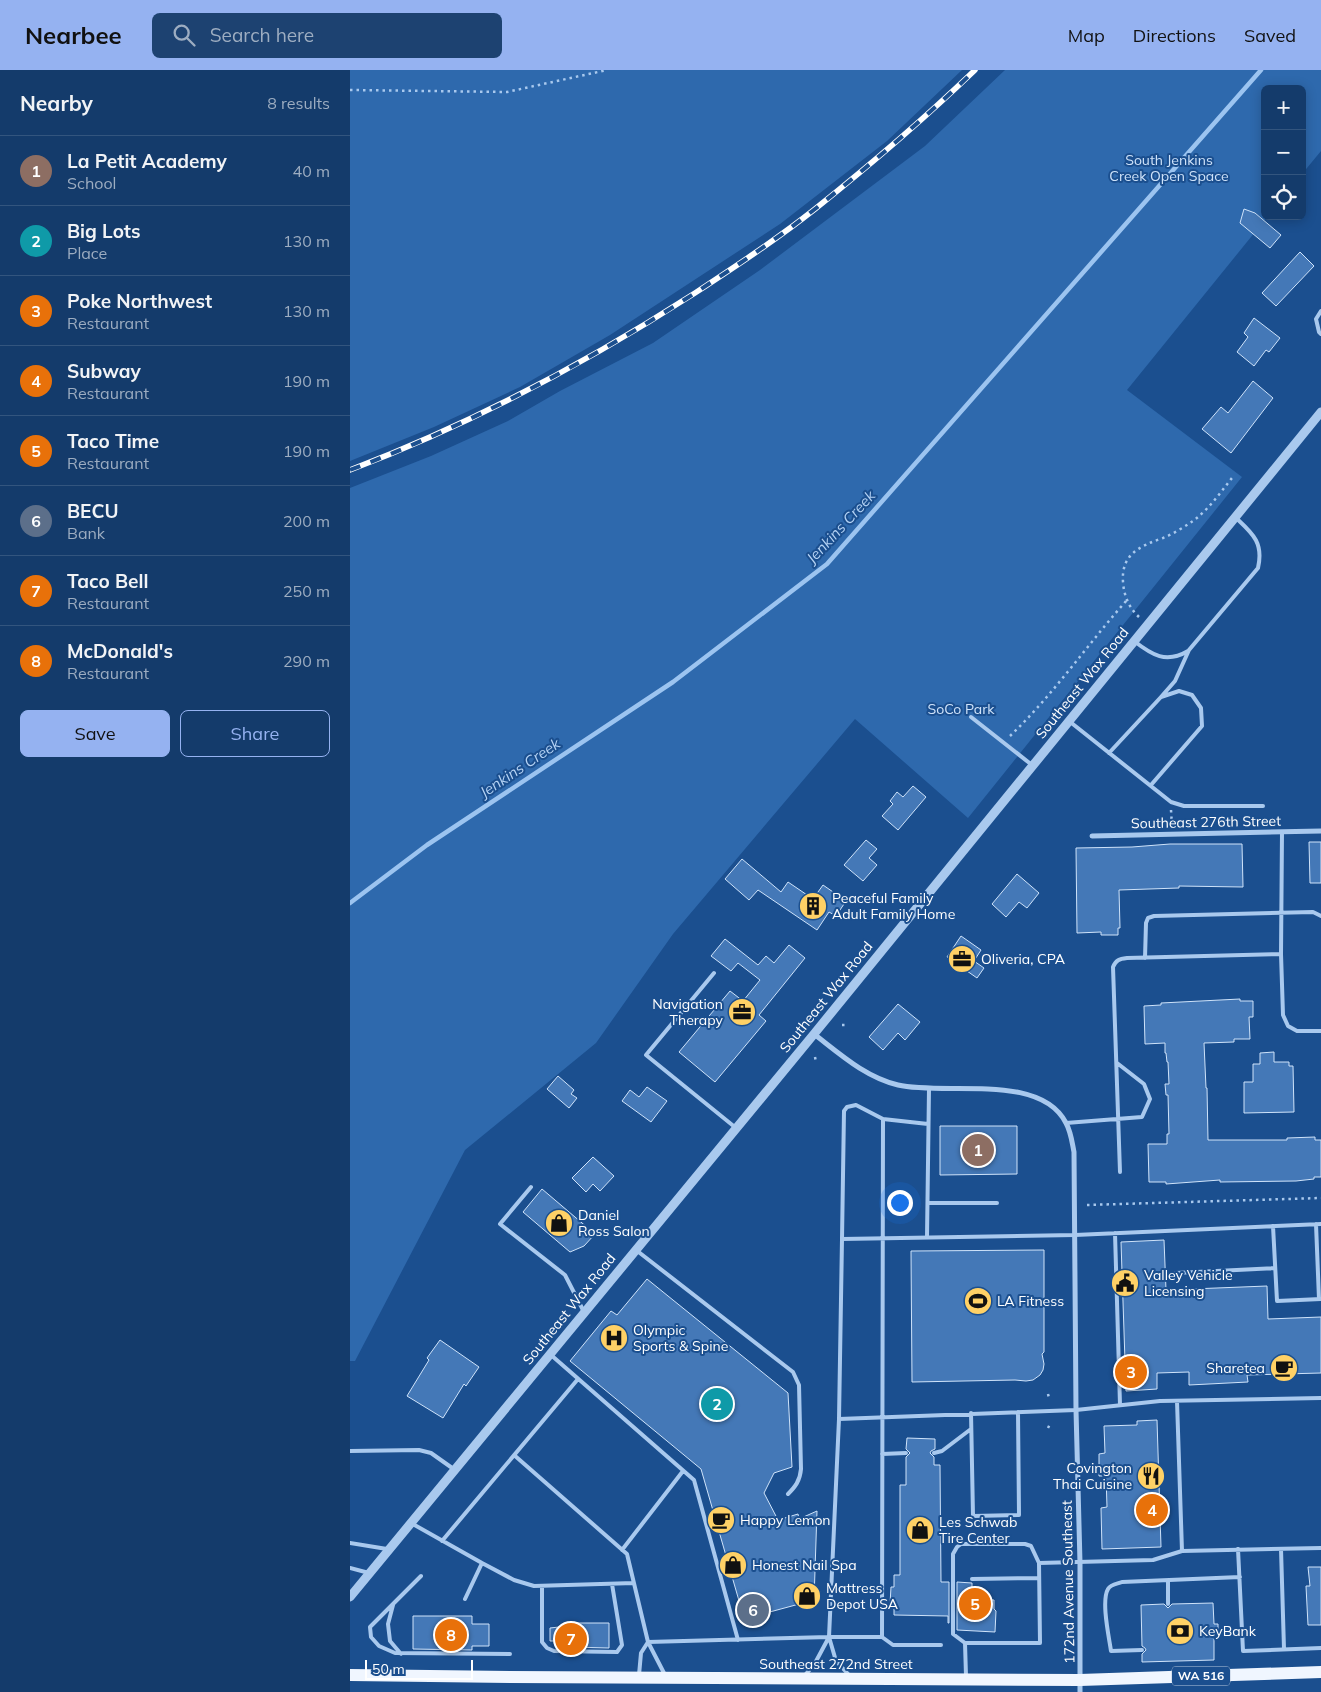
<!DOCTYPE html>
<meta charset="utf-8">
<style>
:root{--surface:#143b6b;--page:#1d4271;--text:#f1f3f6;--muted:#9dadc1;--line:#33557e;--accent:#95b2f1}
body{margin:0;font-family:Mulish,sans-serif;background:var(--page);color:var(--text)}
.controls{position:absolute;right:15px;top:15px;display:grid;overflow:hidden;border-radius:8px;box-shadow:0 2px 12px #0003}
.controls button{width:45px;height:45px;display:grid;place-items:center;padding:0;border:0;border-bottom:1px solid var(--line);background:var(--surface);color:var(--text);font:25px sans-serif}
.scale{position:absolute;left:15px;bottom:12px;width:108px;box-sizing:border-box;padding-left:5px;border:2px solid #fff;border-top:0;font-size:14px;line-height:18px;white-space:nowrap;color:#fff;-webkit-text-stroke:4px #1b4f8f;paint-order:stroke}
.you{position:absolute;left:549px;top:1132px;width:18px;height:18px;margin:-12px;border:4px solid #fff;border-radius:50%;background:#1a73e8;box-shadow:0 0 0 8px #1a73e833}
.badge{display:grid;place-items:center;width:32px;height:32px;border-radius:50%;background:var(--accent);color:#fff;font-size:16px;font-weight:700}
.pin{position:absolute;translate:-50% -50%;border:2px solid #fff;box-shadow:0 1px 5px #0006}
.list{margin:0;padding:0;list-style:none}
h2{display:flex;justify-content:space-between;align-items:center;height:65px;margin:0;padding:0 20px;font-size:21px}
h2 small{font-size:16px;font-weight:400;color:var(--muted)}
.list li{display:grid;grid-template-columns:32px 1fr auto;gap:15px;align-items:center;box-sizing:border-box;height:70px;padding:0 20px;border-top:1px solid var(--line)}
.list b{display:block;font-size:19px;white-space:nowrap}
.list p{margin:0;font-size:16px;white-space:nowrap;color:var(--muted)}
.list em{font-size:16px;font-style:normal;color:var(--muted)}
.actions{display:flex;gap:10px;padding:15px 20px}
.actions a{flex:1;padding:11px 0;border:1px solid var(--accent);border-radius:8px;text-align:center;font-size:18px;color:var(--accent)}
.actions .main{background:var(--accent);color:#111}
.icon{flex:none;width:28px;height:28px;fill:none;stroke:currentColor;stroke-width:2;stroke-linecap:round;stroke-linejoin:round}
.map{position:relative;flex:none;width:971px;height:1622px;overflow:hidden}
header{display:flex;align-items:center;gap:30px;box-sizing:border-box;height:70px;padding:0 25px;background:var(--accent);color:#111}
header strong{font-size:24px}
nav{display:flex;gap:28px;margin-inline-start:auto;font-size:18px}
.search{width:350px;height:45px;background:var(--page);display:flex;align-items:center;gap:12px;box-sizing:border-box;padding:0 18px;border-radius:8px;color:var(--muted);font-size:19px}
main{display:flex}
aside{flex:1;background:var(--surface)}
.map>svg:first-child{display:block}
</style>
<header>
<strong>Nearbee</strong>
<div class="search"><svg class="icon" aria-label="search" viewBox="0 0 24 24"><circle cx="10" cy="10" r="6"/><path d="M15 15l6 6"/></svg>Search here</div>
<nav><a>Map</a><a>Directions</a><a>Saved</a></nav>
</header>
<main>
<aside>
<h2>Nearby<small>8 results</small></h2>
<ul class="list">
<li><span class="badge" style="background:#8d6e63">1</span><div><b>La Petit Academy</b><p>School</p></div><em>40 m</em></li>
<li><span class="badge" style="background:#0f9aa8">2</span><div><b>Big Lots</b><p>Place</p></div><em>130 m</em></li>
<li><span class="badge" style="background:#e8710a">3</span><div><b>Poke Northwest</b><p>Restaurant</p></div><em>130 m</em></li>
<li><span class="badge" style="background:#e8710a">4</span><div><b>Subway</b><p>Restaurant</p></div><em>190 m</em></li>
<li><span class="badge" style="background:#e8710a">5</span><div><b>Taco Time</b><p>Restaurant</p></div><em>190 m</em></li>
<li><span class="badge" style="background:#5c6f8a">6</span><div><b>BECU</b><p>Bank</p></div><em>200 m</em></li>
<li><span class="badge" style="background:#e8710a">7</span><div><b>Taco Bell</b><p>Restaurant</p></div><em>250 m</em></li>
<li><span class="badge" style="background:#e8710a">8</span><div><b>McDonald's</b><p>Restaurant</p></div><em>290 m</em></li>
</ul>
<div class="actions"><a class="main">Save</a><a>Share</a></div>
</aside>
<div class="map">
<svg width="971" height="1622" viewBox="0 0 971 1622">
<rect width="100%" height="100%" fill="#1b4f8f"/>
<path fill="#2e69ad" d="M0,0H612L537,71L430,154L260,265L170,317L84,357L0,391Z
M655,0H971V81L952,104V19H915V146H918L777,320L892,407L618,748L505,649L323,864L246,973L115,1080L5,1291H0V418L81,386L158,351L210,321L303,273L410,200L575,76Z"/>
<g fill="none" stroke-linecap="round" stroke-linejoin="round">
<path stroke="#9cc4f0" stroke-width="4.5" d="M0,833L77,775L323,612L477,494L911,0"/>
</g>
<path fill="#4478b7" stroke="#cfe3fa" d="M894,139L905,143L931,165L920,178L890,153Z
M950,182L964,196L926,236L912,223Z
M904,248L930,268L919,282L916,280L904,296L887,282L898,267L894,263Z
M903,311L923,328L881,383L852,359L871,337L878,343Z
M563,716L576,727L548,760L532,746L543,734L540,731L547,722L553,727Z
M516,770L527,779L519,788L527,795L513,811L494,795Z
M959,772H971V813H960Z
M820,774H892L893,817L829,816V818L769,820L770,858H768V865H751V862L727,863L726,778L782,777Z
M392,789L431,822L438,812L463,829L473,815L496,831L486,846L479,842L467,860L408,820L399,830L375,809Z
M667,804L689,823L677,838L669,832L656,847L642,834Z
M611,866L631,880L624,891L634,898L627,908L597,887Z
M375,869L408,895L416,886L424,893L439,875L455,888L409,945L416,951L365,1012L329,982L380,921L393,931L410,910L388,893L381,901L361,886Z
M890,929V931H903V947H899L900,969H884V972L854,973L856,1018H857L858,1070H937V1068L965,1067V1070H971V1107H964V1109L946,1111L870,1112V1110L816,1114V1112H799L798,1074H817V1064H819L818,1025H816L815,1014H819L818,992H817L816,983H815V973L795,974L794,936L811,935V933Z
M548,934L570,952L555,970L548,963L533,980L519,967Z
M924,982V992H939V996H943L944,1042L894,1043V1012H903V994H910V983Z
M208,1006L224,1020L221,1024L227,1028L219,1038L197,1019Z
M297,1017L317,1031L301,1052L272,1031L280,1020L289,1027Z
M590,1056H667V1104L590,1105Z
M243,1087L264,1106L250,1121L243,1114L236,1122L222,1108Z
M192,1119L245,1164L234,1176L220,1182L173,1142Z
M814,1170L816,1220L917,1216L918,1249L971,1247V1303L897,1305L898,1312L839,1315V1302L807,1303V1319L776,1321L771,1172Z
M694,1180V1282L692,1284L694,1294L693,1300L690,1305L683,1310L676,1311L665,1310L562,1312L561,1181Z
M297,1209L438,1323L442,1397L424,1403L414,1423L428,1450L448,1444L449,1449L467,1441L464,1530L405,1546L406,1552L396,1555L351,1399L220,1291L261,1241L267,1245Z
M90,1270L129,1297L116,1316L114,1314L93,1348L57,1326L79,1290L77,1288Z
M807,1350L811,1477L752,1479L751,1438L757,1437L756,1406H749V1384L755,1383L754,1356L787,1355V1351Z
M557,1368L585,1369V1379L581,1381L580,1383L584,1387V1395H590L591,1512H599V1553H598V1546L544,1545V1534H540L541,1517H544V1505H550V1415H556V1387L560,1383L556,1379Z
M958,1497H971V1555H958L956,1516H960Z
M607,1512L622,1513V1529L644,1530V1539L646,1541L645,1562L607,1560Z
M863,1533L864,1554H868V1568L864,1569V1590L792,1592V1584L796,1580L795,1578L792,1576L791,1535L814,1534L818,1538L822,1534Z
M63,1546H122V1554H139V1576H122V1580L63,1579Z
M218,1553H259V1578L217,1577V1576H209V1571H200V1558L218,1556Z"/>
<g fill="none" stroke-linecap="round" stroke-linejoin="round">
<path stroke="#a9c9ee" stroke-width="2.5" stroke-dasharray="2.5 4" stroke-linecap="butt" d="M0,20L157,22L257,0
M789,547C779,538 774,526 773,512C771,484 790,476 813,468C823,464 834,457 843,451C859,439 870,423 882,408
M660,666C703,625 737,575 777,530
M821,740L822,755
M492,955H497
M465,987L466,992
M737,1135L971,1128
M698,1324L699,1328
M698,1358L700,1354"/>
<path stroke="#a9c9ee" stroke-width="4" d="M971,241L966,249L969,262L971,264
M784,571C802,585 816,594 838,581
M811,627L825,611L839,580L908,498C914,472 902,463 885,447
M621,647L682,695
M719,651L821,732L834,736H913
M759,683L811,627L829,621L842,625L851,638L852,656L801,715
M932,762L931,884L933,945L938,956L947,961H971
M795,888L796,853L798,848L804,846L963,842L971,846
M364,903L296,985L386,1058
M716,1053L792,1047L800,1029L794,1014L767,993
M770,1102L763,897C766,890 769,889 777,888L931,884
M181,1117L150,1154L215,1205L234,1242
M578,1133H647
M966,1154L969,1229
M923,1156L927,1231L971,1229
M765,1163L770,1335
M577,1167L579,1019
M492,1169L494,1041L497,1037L506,1035L533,1049L578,1054
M286,1180L443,1302L449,1315L451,1399C450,1411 445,1417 438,1424
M826,1203L925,1198
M201,1285L344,1410L388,1570
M827,1331L832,1481
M621,1343L623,1446L669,1445L668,1342
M489,1349L492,1169L725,1165L971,1154
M0,1381L69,1380L81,1383L105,1400
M584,1383L592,1381L621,1359
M532,1384L556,1383
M164,1385L277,1484L298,1572L315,1605
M61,1453L132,1493L164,1510L184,1516L284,1513
M92,1471L228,1309
M0,1473L37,1479
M888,1479L893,1581L971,1578
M931,1479L934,1579
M272,1480L333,1401
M0,1498L19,1503
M71,1506L20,1557L21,1567L29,1576L45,1583L160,1584
M622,1509L689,1508
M818,1511V1534
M192,1516V1572L197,1578L204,1581L267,1582L272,1575L262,1514
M115,1529L132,1493
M43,1535L38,1554L40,1571L51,1584
M532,1567L533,1049
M298,1572L479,1567H532L543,1575H591
M615,1573L603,1564V1484L607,1477L611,1474H675L681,1476L689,1493
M792,1580L761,1581C759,1567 751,1531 758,1519C761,1514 767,1514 772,1512L890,1507
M289,1605L291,1583L298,1572
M455,1605L464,1595L479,1567
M499,1605L486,1591L479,1567L489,1349L726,1340L810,1331L971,1328
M616,1606L615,1573H690L689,1493L803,1490L832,1481L971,1478"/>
<path stroke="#a9c9ee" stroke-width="5" d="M742,766L971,761
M464,964C490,984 515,1007 548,1015C595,1026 690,1002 716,1053C721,1062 722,1072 724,1082L726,1340L730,1493V1622"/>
<path stroke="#a9c9ee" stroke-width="9" d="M0,1527L464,964L971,342"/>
<path stroke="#f0f6ff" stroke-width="12" d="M0,1605L160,1607L730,1610L971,1602"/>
<defs>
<path id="rail" d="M0,400C121,354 236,293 345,223C386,196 427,169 465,139C520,95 574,49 625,0"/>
</defs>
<use href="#rail" stroke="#fff" stroke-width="5.5"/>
<use href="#rail" stroke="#1b4f8f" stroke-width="4" stroke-dasharray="11" stroke-linecap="butt"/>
</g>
<defs>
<symbol id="building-disc" viewBox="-11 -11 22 22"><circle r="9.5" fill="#ffd166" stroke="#1b4f8f"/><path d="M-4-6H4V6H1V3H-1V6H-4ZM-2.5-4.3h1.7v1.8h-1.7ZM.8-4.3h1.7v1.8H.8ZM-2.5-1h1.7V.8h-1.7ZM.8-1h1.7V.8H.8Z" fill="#111"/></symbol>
<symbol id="office-disc" viewBox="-11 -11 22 22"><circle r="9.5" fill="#ffd166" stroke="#1b4f8f"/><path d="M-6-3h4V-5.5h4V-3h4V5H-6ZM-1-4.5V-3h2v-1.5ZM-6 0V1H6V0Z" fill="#111"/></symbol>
<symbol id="shop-disc" viewBox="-11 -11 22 22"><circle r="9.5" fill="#ffd166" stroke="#1b4f8f"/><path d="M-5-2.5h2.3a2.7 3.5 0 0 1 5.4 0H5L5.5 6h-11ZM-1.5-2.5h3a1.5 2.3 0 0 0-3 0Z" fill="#111"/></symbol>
<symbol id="civic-disc" viewBox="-11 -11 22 22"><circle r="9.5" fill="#ffd166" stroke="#1b4f8f"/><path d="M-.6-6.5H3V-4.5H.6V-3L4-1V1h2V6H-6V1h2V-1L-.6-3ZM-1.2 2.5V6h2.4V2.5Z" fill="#111"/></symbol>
<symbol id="stadium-disc" viewBox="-11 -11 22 22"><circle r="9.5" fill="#ffd166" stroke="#1b4f8f"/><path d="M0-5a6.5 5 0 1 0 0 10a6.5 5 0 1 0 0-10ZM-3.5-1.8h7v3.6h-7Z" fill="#111"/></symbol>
<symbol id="hospital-disc" viewBox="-11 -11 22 22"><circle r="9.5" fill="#ffd166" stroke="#1b4f8f"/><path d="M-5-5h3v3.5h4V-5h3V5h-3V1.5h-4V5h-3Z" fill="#111"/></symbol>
<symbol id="cafe-disc" viewBox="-11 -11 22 22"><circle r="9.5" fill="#ffd166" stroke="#1b4f8f"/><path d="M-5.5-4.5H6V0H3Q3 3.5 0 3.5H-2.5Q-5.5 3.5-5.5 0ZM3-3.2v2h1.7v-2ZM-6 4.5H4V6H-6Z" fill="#111"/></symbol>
<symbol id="restaurant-disc" viewBox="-11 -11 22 22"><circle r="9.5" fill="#ffd166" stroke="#1b4f8f"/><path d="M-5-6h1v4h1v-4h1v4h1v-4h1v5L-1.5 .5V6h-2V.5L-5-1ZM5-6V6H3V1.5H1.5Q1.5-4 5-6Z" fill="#111"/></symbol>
<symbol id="bank-disc" viewBox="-11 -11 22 22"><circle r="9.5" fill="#ffd166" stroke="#1b4f8f"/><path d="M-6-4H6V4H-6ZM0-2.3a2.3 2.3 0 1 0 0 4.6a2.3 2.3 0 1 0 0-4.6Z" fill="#111"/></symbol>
</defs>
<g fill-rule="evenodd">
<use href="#building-disc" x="447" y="820" width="32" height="32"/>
<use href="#office-disc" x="596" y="873" width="32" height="32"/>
<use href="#office-disc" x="376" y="926" width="32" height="32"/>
<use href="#shop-disc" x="193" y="1137" width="32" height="32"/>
<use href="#civic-disc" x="759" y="1197" width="32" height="32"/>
<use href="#stadium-disc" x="612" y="1215" width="32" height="32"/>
<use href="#hospital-disc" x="248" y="1252" width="32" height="32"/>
<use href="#cafe-disc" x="918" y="1282" width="32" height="32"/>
<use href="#restaurant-disc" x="785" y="1390" width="32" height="32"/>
<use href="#cafe-disc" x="355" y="1434" width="32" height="32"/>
<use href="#shop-disc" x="554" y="1444" width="32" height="32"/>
<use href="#shop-disc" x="367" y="1479" width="32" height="32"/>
<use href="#shop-disc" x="441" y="1510" width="32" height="32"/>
<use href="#bank-disc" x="814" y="1545" width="32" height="32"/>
</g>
<g text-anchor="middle" stroke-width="4" stroke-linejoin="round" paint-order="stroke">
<rect fill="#1b4f8f" stroke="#bbcadd" stroke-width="1" x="822" y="1596.5" width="58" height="19" rx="4"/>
<g font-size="12" font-weight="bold" fill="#fff">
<text x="851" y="1610">WA 516</text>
</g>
<g font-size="14" fill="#cfe3fa" stroke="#1b4f8f">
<text x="819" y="95">South Jenkins<tspan x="819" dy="16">Creek Open Space</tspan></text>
<text x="611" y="644">SoCo Park</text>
</g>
<g font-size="14" fill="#fff" stroke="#1b4f8f">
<text transform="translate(732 613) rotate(-51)" y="5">Southeast Wax Road</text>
<text transform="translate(856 752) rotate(-1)" y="5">Southeast 276th Street</text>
<text transform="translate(476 927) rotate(-51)" y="5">Southeast Wax Road</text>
<text transform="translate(219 1239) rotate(-51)" y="5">Southeast Wax Road</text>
<text transform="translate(718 1512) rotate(-91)" y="5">172nd Avenue Southeast</text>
<text x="486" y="1599">Southeast 272nd Street</text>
</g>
<g font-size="14" fill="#fff" stroke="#1b4f8f" text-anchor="start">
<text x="482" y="833">Peaceful Family<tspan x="482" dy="16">Adult Family Home</tspan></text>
<text x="631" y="894">Oliveria, CPA</text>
<text x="373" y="939" text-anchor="end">Navigation<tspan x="373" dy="16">Therapy</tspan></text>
<text x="228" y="1150">Daniel<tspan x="228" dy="16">Ross Salon</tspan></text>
<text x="794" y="1210">Valley Vehicle<tspan x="794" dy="16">Licensing</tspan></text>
<text x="647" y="1236">LA Fitness</text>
<text x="283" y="1265">Olympic<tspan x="283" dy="16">Sports &amp; Spine</tspan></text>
<text x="915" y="1303" text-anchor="end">Sharetea</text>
<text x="782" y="1403" text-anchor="end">Covington<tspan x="782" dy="16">Thai Cuisine</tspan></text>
<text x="390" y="1455">Happy Lemon</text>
<text x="589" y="1457">Les Schwab<tspan x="589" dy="16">Tire Center</tspan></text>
<text x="402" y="1500">Honest Nail Spa</text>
<text x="476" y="1523">Mattress<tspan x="476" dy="16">Depot USA</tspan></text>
<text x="849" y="1566">KeyBank</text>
</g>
<g font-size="15" font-style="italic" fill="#b5d3f5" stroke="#1b4f8f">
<text transform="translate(491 457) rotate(-47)" y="5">Jenkins Creek</text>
<text transform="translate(170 698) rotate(-34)" y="5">Jenkins Creek</text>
</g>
</g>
</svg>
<div class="controls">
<button>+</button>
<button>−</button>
<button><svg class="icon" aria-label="locate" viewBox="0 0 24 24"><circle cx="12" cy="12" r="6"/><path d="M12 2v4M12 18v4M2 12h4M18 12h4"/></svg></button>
</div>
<div class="scale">50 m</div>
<div class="you"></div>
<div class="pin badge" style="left:628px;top:1080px;background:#8d6e63">1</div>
<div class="pin badge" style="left:367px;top:1334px;background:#0f9aa8">2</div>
<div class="pin badge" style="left:781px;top:1302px;background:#e8710a">3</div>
<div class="pin badge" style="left:802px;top:1440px;background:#e8710a">4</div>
<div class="pin badge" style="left:625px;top:1534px;background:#e8710a">5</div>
<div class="pin badge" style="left:403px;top:1540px;background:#5c6f8a">6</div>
<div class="pin badge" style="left:221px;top:1569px;background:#e8710a">7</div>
<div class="pin badge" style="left:101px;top:1565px;background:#e8710a">8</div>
</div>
</main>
